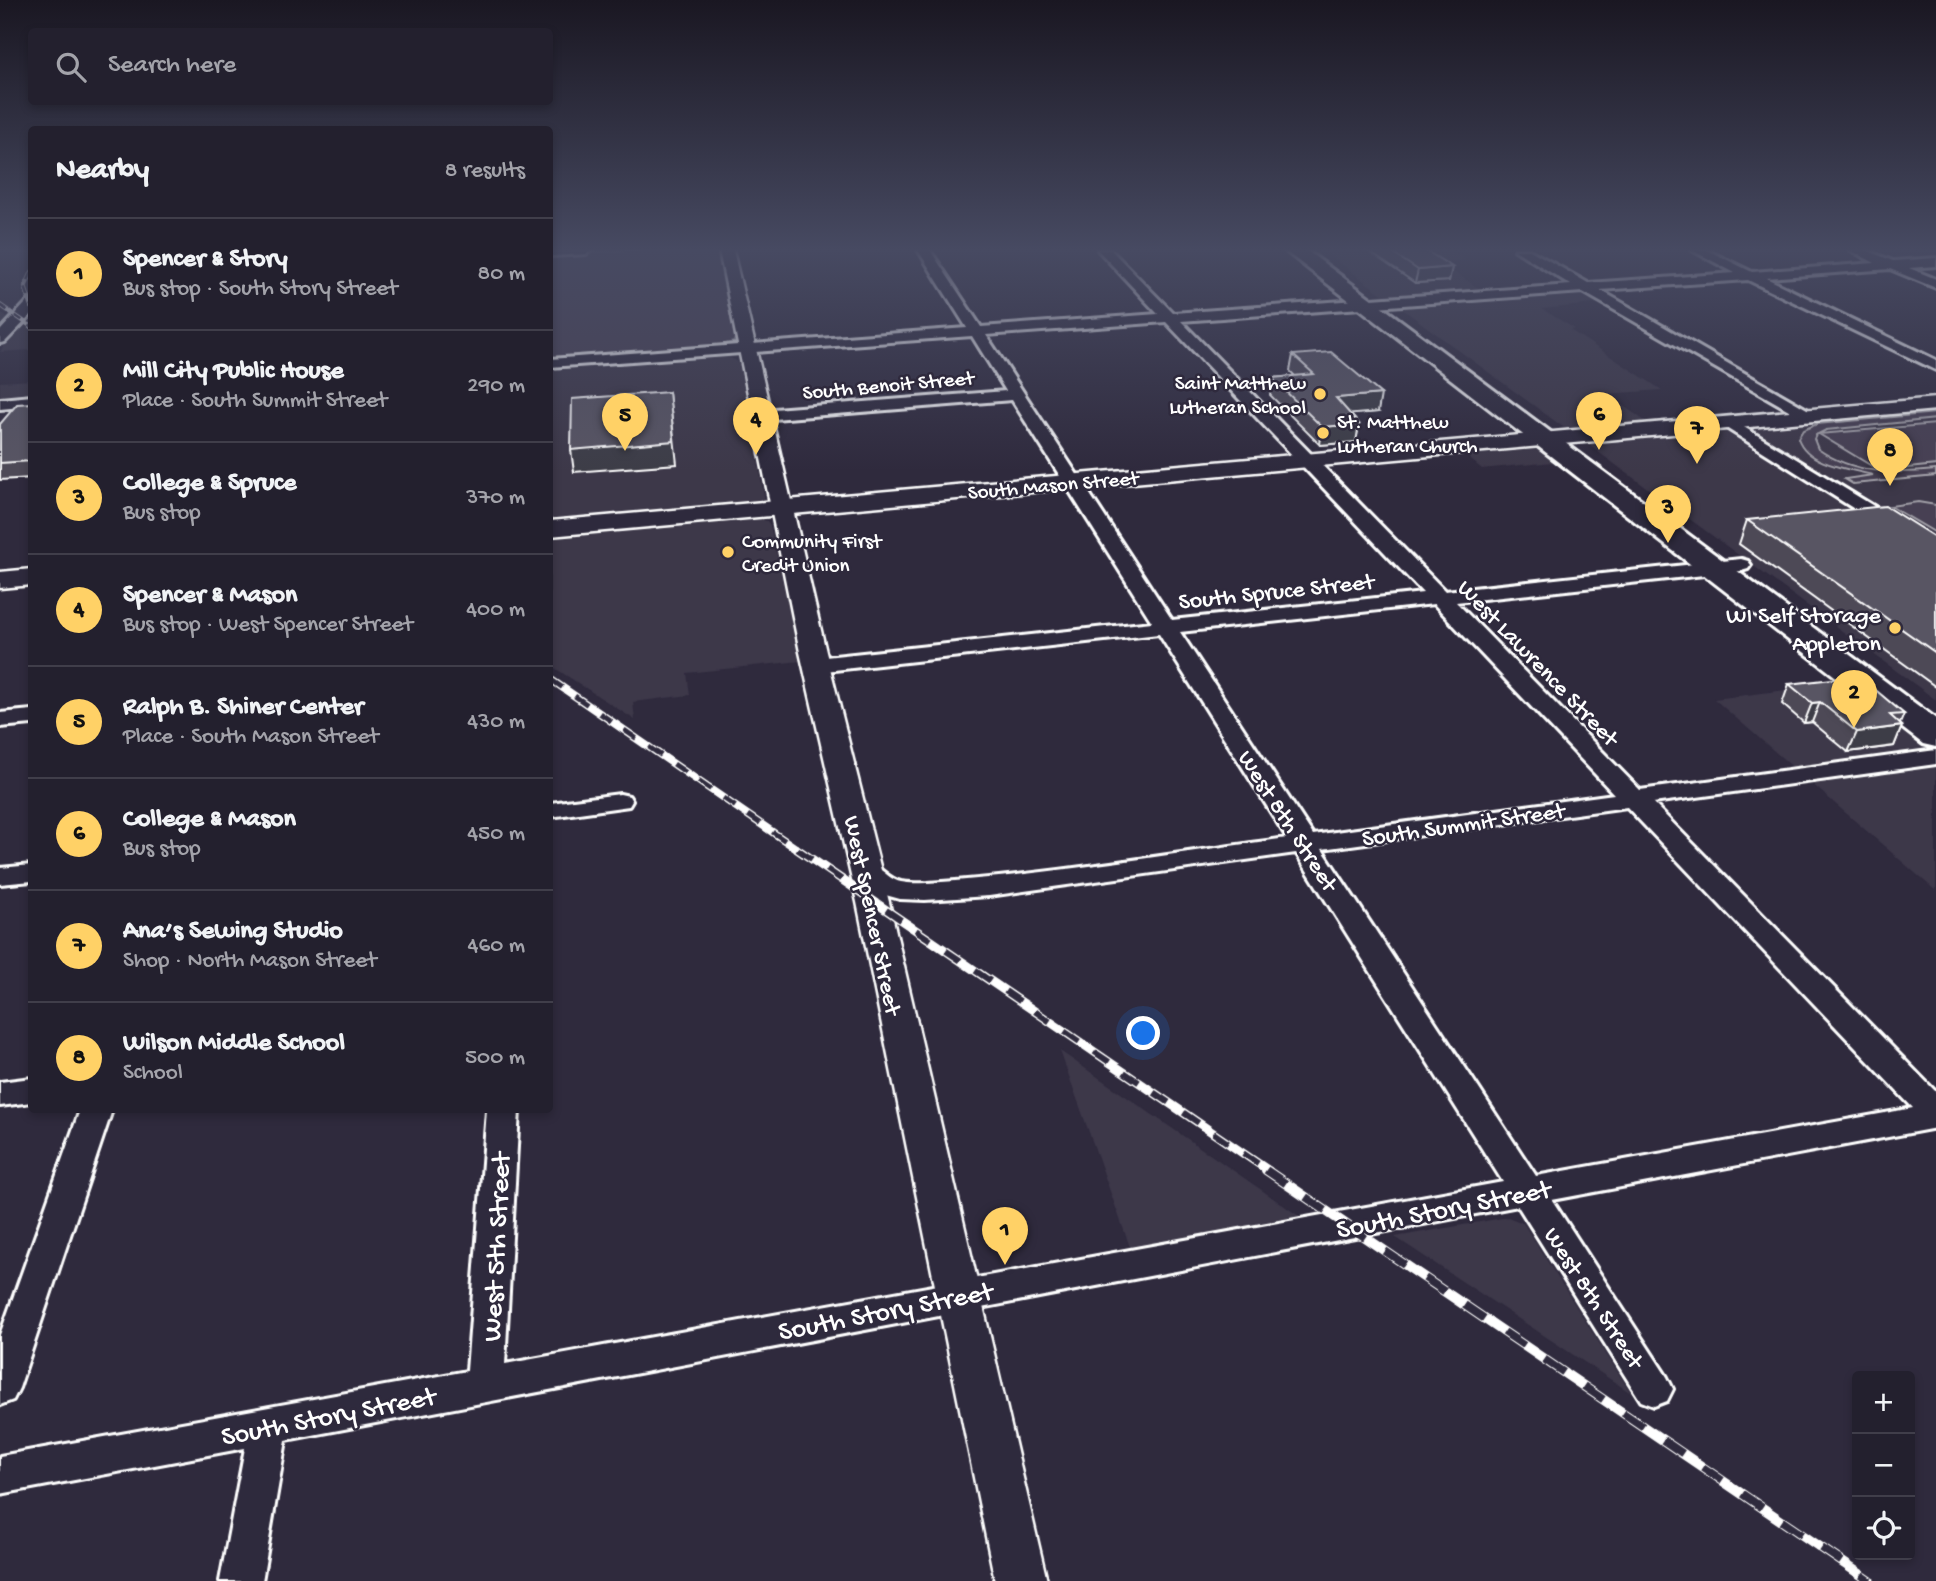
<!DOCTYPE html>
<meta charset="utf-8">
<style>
:root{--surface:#23202e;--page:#2f2d3a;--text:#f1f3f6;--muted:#a3a3aa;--line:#403e4a;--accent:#ffd166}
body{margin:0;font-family:"Gochi Hand",sans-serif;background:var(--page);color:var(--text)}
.controls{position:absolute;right:21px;bottom:21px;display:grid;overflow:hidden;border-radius:7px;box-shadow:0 4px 10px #0003}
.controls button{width:63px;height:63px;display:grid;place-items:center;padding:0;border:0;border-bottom:2px solid var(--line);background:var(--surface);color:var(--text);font:35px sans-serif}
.you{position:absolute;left:1144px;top:1034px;width:24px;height:24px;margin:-18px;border:5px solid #fff;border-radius:50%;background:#1a73e8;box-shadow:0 0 0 10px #1a73e833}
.badge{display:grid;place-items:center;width:46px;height:46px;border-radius:50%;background:var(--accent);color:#111;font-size:23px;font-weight:700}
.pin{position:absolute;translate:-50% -58px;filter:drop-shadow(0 2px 4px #0008)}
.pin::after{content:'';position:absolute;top:37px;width:24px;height:21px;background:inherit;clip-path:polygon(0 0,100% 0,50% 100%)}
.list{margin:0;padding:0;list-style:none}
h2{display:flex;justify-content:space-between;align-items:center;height:91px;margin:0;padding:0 28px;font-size:30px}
h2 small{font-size:23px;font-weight:400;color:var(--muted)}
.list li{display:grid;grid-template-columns:46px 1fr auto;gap:21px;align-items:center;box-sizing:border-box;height:112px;padding:0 28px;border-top:2px solid var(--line)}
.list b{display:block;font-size:26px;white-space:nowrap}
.list p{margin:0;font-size:23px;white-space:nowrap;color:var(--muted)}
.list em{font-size:23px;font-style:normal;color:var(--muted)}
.icon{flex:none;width:38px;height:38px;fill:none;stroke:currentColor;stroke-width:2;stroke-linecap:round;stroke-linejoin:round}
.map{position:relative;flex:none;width:1936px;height:1581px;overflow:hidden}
.search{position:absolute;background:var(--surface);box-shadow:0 4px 10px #0003;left:28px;top:28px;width:525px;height:77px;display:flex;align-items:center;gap:18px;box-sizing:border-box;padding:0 24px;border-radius:7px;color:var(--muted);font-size:26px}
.panel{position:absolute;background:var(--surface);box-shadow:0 4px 10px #0003;left:28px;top:126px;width:525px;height:987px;border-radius:7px}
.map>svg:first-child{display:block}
</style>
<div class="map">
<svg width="1936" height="1581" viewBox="0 0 1936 1581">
<rect width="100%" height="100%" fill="#2f2a3d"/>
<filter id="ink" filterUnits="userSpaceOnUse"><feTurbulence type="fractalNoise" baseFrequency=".0143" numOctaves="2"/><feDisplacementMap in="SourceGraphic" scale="14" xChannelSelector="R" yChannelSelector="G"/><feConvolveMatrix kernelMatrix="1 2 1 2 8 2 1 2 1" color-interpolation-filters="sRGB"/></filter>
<g filter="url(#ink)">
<path fill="#3c3749" d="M1322,250H1450L1466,260L1440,263L1492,297L1580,291L1587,293L1606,303L1542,309L1575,329L1570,330L1662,390L1606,394L1651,425L1573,430L1563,427Z
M31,294V350L0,352L11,335L0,336V313L8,318Z
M713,355L729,357L740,363L765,500L751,506L550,524V367Z
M31,380V392L27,398L0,400V382Z
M1936,409V543L1751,429L1753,426Z
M1716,429L1734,435L1936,562V700L1590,446L1593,442L1612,439Z
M1535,447L1563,461L1482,469L1461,452Z
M757,518L767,521L770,525L801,661L687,673L690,695L633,702L635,720L550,665V537Z
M1850,682L1936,746V891L1714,699Z
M1060,1051L1302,1218L1131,1250Z
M1508,1217L1523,1223L1527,1229L1631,1393L1395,1237Z"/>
<path fill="#464152" stroke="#a2a0a8" stroke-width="2" d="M630,250H717L735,338L734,342L704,349L550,360V255Z
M1936,413V419L1826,430L1816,435L1814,439L1818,449C1853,474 1895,474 1936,470V476L1853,484L1845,479L1873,475C1849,469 1807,465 1798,438L1803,430L1817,424Z
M1936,424V465L1880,471L1819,434Z
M1918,502L1936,505V533L1890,506Z"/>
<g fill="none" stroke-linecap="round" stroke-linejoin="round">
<defs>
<path id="minor" d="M550,250H592L586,254L550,256Z
M918,250H930L981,327L1158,314L1098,250H1111L1173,313L1571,285L1515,250H1530L1588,283L1735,273L1692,250H1707L1752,272L1875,263L1850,250H1866L1893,261L1936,258V266L1909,268L1936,279V288L1890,269L1766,278L1936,360V370L1748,280L1600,290L1814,413L1816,416L1814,419L1808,421L1583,292L1181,321L1445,591L1741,559L1748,561L1751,565L1748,569L1741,571L1456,602L1640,790L1936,750V764L1653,803L1936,1092V1128L1552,1200L1667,1377L1673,1389L1667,1401L1654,1406L1641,1401L1518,1206L286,1440L262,1581H220L245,1448L0,1494V1456L467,1371L487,1110H519L505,1364L1503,1182L1296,853L989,896L925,900L900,899L882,894L865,883L851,869L855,863C877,857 882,877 901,882C910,884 919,883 928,883C1048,875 1168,854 1287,838L1159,634L816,672L808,670L805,665L808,660L816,658L1152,622L1012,400L761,420L753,415L761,410L1006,391L972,336L550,367V359L967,328ZM1166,322L1423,593L1172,620L986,335ZM1434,604L1614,794L1313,835L1180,632ZM1627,807L1913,1108L1536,1176L1322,849Z
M32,301V314L5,342L0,343V331L27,302Z
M32,396V406L0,409V399Z
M1729,418L1936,544V558L1929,556L1723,426L1721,423Z
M32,710V724L0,727V713Z
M620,794L629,796L632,801L629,806L550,817V803Z
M32,865V881L0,884V868Z
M32,1078V1102L0,1106V1082Z
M80,1110H112L19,1388L13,1400L0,1405V1335Z"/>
<path id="tertiary" d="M719,250H733L826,652L889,902L1047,1581H995L857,902L800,652Z"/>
<path id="secondary" d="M1936,398V410L550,536V521Z
M32,569V585L0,588V572Z"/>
<path id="primary" d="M1284,250H1306L1936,719V747L1923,744Z"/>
</defs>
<use href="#minor" stroke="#fff" stroke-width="6"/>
<use href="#tertiary" stroke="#fff" stroke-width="5"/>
<use href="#secondary" stroke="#fff" stroke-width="5"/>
<use href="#primary" stroke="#fff" stroke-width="6"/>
<use href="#minor" fill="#2f2a3d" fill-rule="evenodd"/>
<use href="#tertiary" fill="#2f2a3d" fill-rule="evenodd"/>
<use href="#secondary" fill="#2f2a3d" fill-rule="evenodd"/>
<use href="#primary" fill="#2f2a3d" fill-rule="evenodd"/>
<defs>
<path id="rail-far3" d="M32,272L25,287L32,307
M0,305L32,327"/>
<path id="rail-far2" d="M550,679L800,851"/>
<path id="rail-far1" d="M797,849L1269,1171"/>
<path id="rail" d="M1266,1170L1870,1581"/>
</defs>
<use href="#rail-far3" stroke="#fff" stroke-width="4.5"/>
<use href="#rail-far2" stroke="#fff" stroke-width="8"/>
<use href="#rail-far1" stroke="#fff" stroke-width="9"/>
<use href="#rail" stroke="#fff" stroke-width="10"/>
<use href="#rail-far3" stroke="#2f2a3d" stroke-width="2.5" stroke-dasharray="9" stroke-linecap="butt"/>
<use href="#rail-far2" stroke="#2f2a3d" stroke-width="5" stroke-dasharray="15" stroke-linecap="butt"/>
<use href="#rail-far1" stroke="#2f2a3d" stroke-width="6" stroke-dasharray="18" stroke-linecap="butt"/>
<use href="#rail" stroke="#2f2a3d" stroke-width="8" stroke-dasharray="24" stroke-linecap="butt"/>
</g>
<path fill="#4d4956" stroke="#fff" stroke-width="2" d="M1368,250H1425L1452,267L1449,281L1415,283L1368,251Z
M1293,355L1378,412L1350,414L1359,424L1356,442L1320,445L1270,395L1272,378L1295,376L1290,371Z
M32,403V478L0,480V424Z
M1747,520L1936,538V687L1739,544Z
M1789,684L1904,714L1900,724L1902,726L1894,746L1848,752L1812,722L1804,723L1782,704Z"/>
<path fill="#3e3c46" stroke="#fff" stroke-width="2" d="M1452,267L1449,281L1415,283L1418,270Z
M669,392L677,464L574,472L571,450Z
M1381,394L1378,412L1333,416L1336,398Z
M1359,424L1356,442L1320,445L1322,427Z
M1820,702L1812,722L1804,723L1812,703Z
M1902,726L1894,746L1848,752L1857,732Z"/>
<path fill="#595564" stroke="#fff" stroke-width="2" d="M1388,250H1425L1452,267L1418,270Z
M1331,352L1381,394L1336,398L1359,424L1322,427L1272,378L1314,374L1293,355Z
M669,392L674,441L571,450L572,399Z
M32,403V461L0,463V424L17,404Z
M1885,506L1936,538V653L1747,520Z
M1859,676L1904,714L1890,715L1902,726L1857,732L1820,702L1812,703L1789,684Z"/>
</g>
<linearGradient id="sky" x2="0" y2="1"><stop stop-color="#1a1722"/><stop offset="0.53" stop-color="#474a62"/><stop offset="1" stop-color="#474a62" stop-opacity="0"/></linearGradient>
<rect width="1936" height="471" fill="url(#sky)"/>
<g fill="#ffd166" stroke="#2f2a3d" stroke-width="2.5">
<circle cx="1320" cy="394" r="7"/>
<circle cx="1323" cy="433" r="7"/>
<circle cx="728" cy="552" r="7"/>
<circle cx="1895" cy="628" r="7"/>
</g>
<g text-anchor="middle" stroke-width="5" stroke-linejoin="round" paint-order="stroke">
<g font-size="21" fill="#fff" stroke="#2f2a3d" text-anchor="start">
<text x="1306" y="389" text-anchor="end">Saint Matthew<tspan x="1306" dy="24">Lutheran School</tspan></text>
<text x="1337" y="428">St. Matthew<tspan x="1337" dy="24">Lutheran Church</tspan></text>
<text x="742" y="547">Community First<tspan x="742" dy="24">Credit Union</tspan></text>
</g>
<g font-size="21" fill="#fff" stroke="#2f2a3d">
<text transform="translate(888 384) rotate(-5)" y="7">South Benoit Street</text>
<text transform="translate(1053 484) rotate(-5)" y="7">South Mason Street</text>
</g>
<g font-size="24" fill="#fff" stroke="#2f2a3d">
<text transform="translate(1276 590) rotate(-6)" y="8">South Spruce Street</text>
<text transform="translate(1539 662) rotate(46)" y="8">West Lawrence Street</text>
<text transform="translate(1289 820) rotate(57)" y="8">West 8th Street</text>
<text transform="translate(1463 823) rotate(-8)" y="8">South Summit Street</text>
<text transform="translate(874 915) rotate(78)" y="8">West Spencer Street</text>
<text transform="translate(1595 1297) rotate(57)" y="8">West 8th Street</text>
</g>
<g font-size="24" fill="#fff" stroke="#2f2a3d" text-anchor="end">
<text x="1881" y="622">WI Self Storage<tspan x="1881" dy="28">Appleton</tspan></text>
</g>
<g font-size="28" fill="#fff" stroke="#2f2a3d">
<text transform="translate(1443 1207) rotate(-11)" y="10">South Story Street</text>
<text transform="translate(494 1247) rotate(-87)" y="10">West 5th Street</text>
<text transform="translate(885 1309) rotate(-11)" y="10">South Story Street</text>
<text transform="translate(328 1414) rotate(-11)" y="10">South Story Street</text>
</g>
</g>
</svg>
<div class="controls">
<button>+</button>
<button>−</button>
<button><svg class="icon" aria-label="locate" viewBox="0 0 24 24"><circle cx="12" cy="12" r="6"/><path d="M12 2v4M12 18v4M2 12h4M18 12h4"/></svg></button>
</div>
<div class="you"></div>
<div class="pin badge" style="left:1005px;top:1265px">1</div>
<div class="pin badge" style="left:1854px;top:728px">2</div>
<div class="pin badge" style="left:1668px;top:543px">3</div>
<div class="pin badge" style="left:756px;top:455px">4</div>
<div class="pin badge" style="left:625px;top:451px">5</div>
<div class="pin badge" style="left:1599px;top:450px">6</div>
<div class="pin badge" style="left:1697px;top:464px">7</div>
<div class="pin badge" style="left:1890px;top:486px">8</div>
<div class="search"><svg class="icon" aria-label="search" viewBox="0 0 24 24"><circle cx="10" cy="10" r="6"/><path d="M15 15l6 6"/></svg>Search here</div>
<section class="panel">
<h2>Nearby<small>8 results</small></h2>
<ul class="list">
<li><span class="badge">1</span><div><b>Spencer &amp; Story</b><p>Bus stop · South Story Street</p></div><em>80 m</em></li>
<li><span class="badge">2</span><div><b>Mill City Public House</b><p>Place · South Summit Street</p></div><em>290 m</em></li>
<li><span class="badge">3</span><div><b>College &amp; Spruce</b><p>Bus stop</p></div><em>370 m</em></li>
<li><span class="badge">4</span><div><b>Spencer &amp; Mason</b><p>Bus stop · West Spencer Street</p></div><em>400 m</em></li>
<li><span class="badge">5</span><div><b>Ralph B. Shiner Center</b><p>Place · South Mason Street</p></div><em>430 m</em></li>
<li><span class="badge">6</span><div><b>College &amp; Mason</b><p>Bus stop</p></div><em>450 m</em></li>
<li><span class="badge">7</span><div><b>Ana’s Sewing Studio</b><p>Shop · North Mason Street</p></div><em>460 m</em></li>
<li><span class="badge">8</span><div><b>Wilson Middle School</b><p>School</p></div><em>500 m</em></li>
</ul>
</section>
</div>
